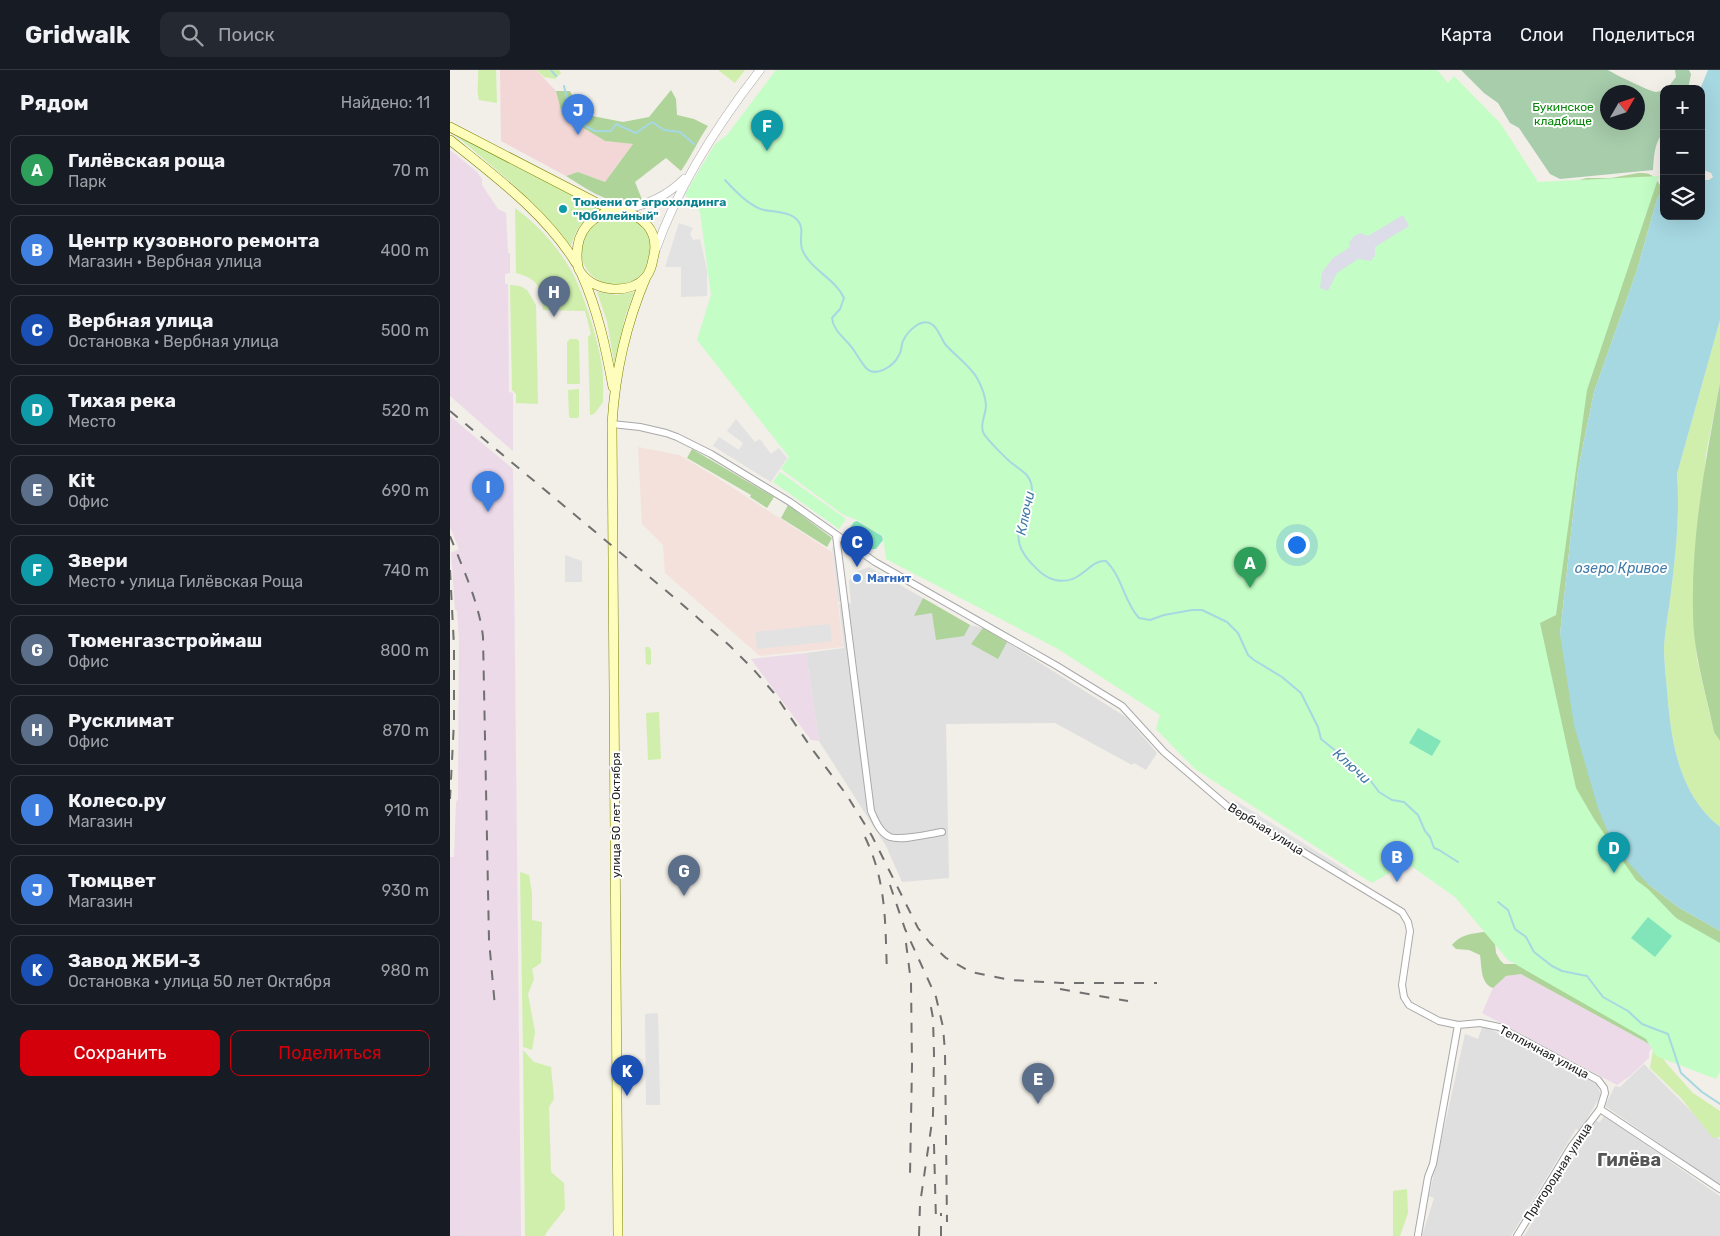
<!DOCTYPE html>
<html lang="ru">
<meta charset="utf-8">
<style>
:root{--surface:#171b24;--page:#242831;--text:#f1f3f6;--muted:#9ea1a6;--line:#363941;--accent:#d3000c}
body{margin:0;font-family:Rubik,sans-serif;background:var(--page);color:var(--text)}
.controls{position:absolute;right:15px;top:15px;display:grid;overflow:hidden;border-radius:10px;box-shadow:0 5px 20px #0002}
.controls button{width:45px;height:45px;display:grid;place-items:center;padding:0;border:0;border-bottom:1px solid var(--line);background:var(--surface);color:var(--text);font:25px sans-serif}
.compass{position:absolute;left:1150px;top:15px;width:45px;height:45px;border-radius:50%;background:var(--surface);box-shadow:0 5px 20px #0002;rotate:51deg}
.you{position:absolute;left:846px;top:474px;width:18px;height:18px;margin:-12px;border:4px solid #fff;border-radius:50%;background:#1a73e8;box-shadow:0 0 0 8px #1a73e833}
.badge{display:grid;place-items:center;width:32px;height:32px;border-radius:50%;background:var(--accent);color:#fff;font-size:16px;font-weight:700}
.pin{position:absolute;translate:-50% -41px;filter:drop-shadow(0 1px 2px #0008)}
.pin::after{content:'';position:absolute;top:26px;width:18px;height:15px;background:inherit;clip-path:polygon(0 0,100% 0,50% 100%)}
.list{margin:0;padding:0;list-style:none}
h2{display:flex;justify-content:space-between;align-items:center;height:65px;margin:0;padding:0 20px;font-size:21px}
h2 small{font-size:16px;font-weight:400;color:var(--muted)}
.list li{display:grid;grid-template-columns:32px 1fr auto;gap:15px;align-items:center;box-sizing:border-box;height:70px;margin:0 10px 10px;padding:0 10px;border:1px solid var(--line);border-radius:10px}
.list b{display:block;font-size:19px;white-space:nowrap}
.list p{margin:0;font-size:16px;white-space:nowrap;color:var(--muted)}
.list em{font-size:16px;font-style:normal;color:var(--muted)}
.actions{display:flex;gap:10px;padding:15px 20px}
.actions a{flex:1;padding:11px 0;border:1px solid var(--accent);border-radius:10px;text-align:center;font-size:18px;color:var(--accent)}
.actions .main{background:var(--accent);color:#fff}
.icon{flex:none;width:28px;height:28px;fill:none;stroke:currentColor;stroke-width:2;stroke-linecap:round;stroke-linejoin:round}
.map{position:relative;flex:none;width:1270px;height:1166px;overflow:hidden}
header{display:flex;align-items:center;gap:30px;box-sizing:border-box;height:70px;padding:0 25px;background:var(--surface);border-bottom:1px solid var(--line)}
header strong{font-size:24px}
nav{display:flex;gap:28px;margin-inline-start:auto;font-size:18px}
.search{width:350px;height:45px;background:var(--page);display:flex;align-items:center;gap:12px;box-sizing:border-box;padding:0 18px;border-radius:10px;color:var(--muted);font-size:19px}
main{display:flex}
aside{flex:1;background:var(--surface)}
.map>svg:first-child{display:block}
</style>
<header>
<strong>Gridwalk</strong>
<div class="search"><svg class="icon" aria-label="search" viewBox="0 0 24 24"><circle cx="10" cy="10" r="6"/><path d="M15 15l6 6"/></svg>Поиск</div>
<nav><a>Карта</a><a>Слои</a><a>Поделиться</a></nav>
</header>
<main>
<aside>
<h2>Рядом<small>Найдено: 11</small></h2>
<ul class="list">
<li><span class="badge" style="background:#2e9e5b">A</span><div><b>Гилёвская роща</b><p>Парк</p></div><em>70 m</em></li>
<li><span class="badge" style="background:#3f7fe0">B</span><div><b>Центр кузовного ремонта</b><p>Магазин · Вербная улица</p></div><em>400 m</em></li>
<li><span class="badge" style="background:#1a4fb4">C</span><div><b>Вербная улица</b><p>Остановка · Вербная улица</p></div><em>500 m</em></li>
<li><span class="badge" style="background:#0f9aa8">D</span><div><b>Тихая река</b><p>Место</p></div><em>520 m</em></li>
<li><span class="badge" style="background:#5c6f8a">E</span><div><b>Kit</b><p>Офис</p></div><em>690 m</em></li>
<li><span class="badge" style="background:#0f9aa8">F</span><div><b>Звери</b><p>Место · улица Гилёвская Роща</p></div><em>740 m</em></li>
<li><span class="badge" style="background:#5c6f8a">G</span><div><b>Тюменгазстроймаш</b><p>Офис</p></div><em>800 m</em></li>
<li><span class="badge" style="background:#5c6f8a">H</span><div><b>Русклимат</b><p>Офис</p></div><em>870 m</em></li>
<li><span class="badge" style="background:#3f7fe0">I</span><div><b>Колесо.ру</b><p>Магазин</p></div><em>910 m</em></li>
<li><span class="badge" style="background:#3f7fe0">J</span><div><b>Тюмцвет</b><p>Магазин</p></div><em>930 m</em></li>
<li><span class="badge" style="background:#1a4fb4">K</span><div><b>Завод ЖБИ-3</b><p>Остановка · улица 50 лет Октября</p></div><em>980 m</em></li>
</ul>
<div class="actions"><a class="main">Сохранить</a><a>Поделиться</a></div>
</aside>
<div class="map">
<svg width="1270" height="1166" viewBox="0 0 1270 1166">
<rect width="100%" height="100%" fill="#f2eee8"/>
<path fill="#e0dfdf" d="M419,497L520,555L533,558L557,572L676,647L707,683L696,700L684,693L682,695L605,653L496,654L499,808L452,812L436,776L369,671L356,583L394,578L389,534L401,533L399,511L406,502Z
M1032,958H1038L1146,1013L1151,1025L1130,1060L1126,1059L1061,1166H972L984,1128L979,1126L1015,964L1028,969Z
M1194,994L1270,1070V1115L1155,1036L1165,1016L1170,1017Z
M1154,1046L1270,1126V1166H1074L1146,1051L1150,1052Z"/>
<path fill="#f3d7d7" d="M50,0H86L106,21L112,45L155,71L183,74L155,112L128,102L116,106L51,71Z"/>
<path fill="#ecdae9" d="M0,80L27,102L32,109V115L48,139L56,143L58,183H60V203L55,204V214H58L59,322L63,323V381L0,326Z
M0,346L63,399L71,1166H0V787H4L6,732L8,729L9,568L7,541L5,539L1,483L9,479L0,457Z
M356,583L369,671L361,670L301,589Z
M1071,904L1203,976L1199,982V988L1180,1006L1167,1015L1032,943L1043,918L1056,906Z"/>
<path fill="#f4e1db" d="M188,377L229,385L266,407L382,482L393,577L310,586L215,503L213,475L192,454Z"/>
<path fill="#d0efac" d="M28,0H46L47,33L29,30C26,20 29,11 28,0Z
M86,0H109L111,3L105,9L94,7Z
M268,0H295L285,13Z
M0,61L152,139C135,147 126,157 121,176C85,130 45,98 0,61Z
M65,138C86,153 106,175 119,197C132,218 147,266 151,291C154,304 153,319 153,332L144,344L140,345L138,267L141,264L135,241L93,240C91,218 89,209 66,203Z
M131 180a35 35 0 1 1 70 0a35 35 0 1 1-70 0Z
M60,215L70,216L77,220L86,235L88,334L66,333V324L62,320Z
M147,222L167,225L184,222L175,247L165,292H164L157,251Z
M1270,250V313L1256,384L1243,543L1247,589L1264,662L1270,671V757C1228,724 1221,670 1217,620C1216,607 1214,592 1214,578C1215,560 1219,540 1221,522C1226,483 1230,443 1227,404Z
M120,269H127L129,271L130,314H117V272Z
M129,319V346L128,348H120L119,346L118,320Z
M195,577H199L201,580V594L200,595L196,594Z
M209,642L211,689L198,690L196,643Z
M70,802L79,805L82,823V850L92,852L91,893L82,899L84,909L78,924L85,962L82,980L73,977Z
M1204,975L1217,994L1243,1023L1270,1041V1067L1263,1068L1231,1028L1200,998Z
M73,980L84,992L101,997L104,1029L99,1037L101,1102L114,1113L115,1139L96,1163L95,1166H75Z
M957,1119L958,1143L950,1166H943V1121Z"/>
<path fill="#aed49a" d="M221,20L226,29L227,45L244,49L258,56C248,70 241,87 231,101L216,88L185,112L193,132C163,138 140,121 116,106L128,102L155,112L183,74L155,71L112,45L106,21H120L132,44L173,52L199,47Z
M1188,103C1203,102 1206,108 1213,120L1207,129L1187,200L1144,322L1128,400L1110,564L1198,814L1228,837L1270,861V875L1244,862L1182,814L1119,719L1059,419L1110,115L1137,108H1161Z
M1270,313V671L1264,662C1256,622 1243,583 1243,542C1241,465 1256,388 1270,313Z
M242,379L324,427L317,438L300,427L301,425L237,388Z
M338,435L382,468L377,477L331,448Z
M473,528L520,555L514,566L486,570L482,543L464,546Z
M533,558L557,572L548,589L521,574Z
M1033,862L1039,863L1045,873L1046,883L1050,890L1054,894H1069L1193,962L1203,976L1071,904L1056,906L1043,918C1030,913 1032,897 1030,885L1019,880L1006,879L1002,875C1010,865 1020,864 1033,862Z"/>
<path fill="#a7cdab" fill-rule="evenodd" d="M1011,0H1158C1164,4 1201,22 1206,22C1208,22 1212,20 1214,19V63C1204,71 1204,88 1203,100L1110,109L1100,104L1069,58L1060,53L1048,33L1034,23ZM1158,22H1188V52H1158Z
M1225,0H1239L1241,4L1238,19H1214L1219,16L1226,7Z"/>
<path fill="#c4fdc6" d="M326,0H987L998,13L1004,6L1051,54L1088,112L1209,106L1137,320L1106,545L1090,553L1126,718L1144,749L1186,810L1198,819L1226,848L1270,873V1002L1266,1009L1206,986L1196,969L1058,890L1005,827L957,793L922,813L745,699L706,659L710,645L608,579L436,489L433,466L407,450L392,444L331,399L339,387L247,270L261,225L250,142L235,124L265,74L277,65Z
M330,402L396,449L389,459L323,412Z"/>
<path fill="#82e5ba" d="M407,451L432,466L433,470L426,479H422L399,464V459L404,452Z
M968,658L991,671L982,686L959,673Z
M1198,847L1222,866L1205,887L1181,868Z"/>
<path fill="#e2e2e2" d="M229,153L243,158L240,164L243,170L250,169L257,200V226L231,227V197H215Z
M286,349L305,372L310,369L321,384L329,378L337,388L321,412L263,376L269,367L289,380L293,373L277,361Z
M382,477H386L393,531L388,532Z
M115,485L132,491V512H115Z
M380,554L382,571L307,579L305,562Z
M786,731L898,801V807L780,734Z
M208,943L210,1035H196L195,944Z"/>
<path fill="#dcdde8" d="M953,145L959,156L925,177V185L921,191L908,189L887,203L878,221L870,218L872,202L883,188L900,177L899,173L904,166L911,163L918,166Z"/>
<path fill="#a6d8e2" d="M1258,0H1270V250L1227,404C1230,443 1226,483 1221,522C1219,540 1215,560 1214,578C1214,592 1216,607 1217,620C1221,670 1228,724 1270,757V861L1228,837L1198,814L1177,791L1160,767L1148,738L1124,655L1110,564L1128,400L1144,322L1187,200L1207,129L1214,120V146H1251V110H1259L1263,107L1261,103L1251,99V19H1250Z"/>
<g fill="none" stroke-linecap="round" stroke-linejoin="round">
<path stroke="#a6d8e2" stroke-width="2" d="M101,0L106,6
M114,16L122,49L145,61H161L166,54L186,63L202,52L214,60L230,62L244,74
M275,110C284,120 300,137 314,140C324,142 335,141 344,147C357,157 348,167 352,179C360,200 385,208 394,228L390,239L382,248C383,261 396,269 403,279C407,285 411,292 416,298C426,308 444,296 449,285C452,281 451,275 453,271C457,262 472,246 483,255C488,259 491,268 495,274C504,285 522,297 528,310C532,317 535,326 536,335C536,345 529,355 534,364C537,369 557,390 563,394C570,400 578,403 581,413C589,443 549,459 581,493C588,500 595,508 605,510C631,516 639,489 656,491C672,506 674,532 689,548L700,550L714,545L742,540H752L777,552L788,563L798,585L804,590L832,607L851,623L868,657L871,669L917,706L929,722L942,730L954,732L968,745L975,761L980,767L984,778L989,780L1008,792
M1048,832L1058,840L1065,859L1076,867L1084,882L1102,896L1112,901L1137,906L1153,927L1178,941L1192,954L1218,964L1231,1003L1252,1022L1270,1034"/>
<defs>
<path id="minor" d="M162,354L190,357L216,363L227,367L261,384L340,432L425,492L607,596L672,636L714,682L777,736L952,842L958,852L960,861L952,915L954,927L959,935L989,951L1008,955L1030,953L1049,957L1148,1010L1154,1018L1155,1023L1150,1039L1121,1077L1067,1166
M386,465L421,741C425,750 430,763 440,767C453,771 478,764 492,762
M1150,1039L1270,1119
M968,1165L978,1107L983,1094L1008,955"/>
<path id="tertiary" d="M172,140C196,135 216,127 234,109
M206,179C229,114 268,54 310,0"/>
<path id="secondary" d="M0,57L147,133L165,140
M0,70C46,107 95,143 126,193
M165,140C192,143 211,161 203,189C202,195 200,202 196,207C180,225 145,222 131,203C127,198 127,191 127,185C127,160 142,145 165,140Z
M132,205C148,241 156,279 163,317
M168,1166L162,354C165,303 176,254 196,207"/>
</defs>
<use href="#minor" stroke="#a9a9a9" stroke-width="8"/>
<use href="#tertiary" stroke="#a9a9a9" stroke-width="9"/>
<use href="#secondary" stroke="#7a8100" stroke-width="10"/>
<use href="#minor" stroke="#fff" stroke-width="6"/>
<use href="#tertiary" stroke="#fff" stroke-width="8"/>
<use href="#secondary" stroke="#fefdbb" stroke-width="9"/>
<path stroke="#707070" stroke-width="2" stroke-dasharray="10 10" stroke-linecap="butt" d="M0,341L226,529L280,576L303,599L324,623L362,679L396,724L422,766L468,858L480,873L496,888L521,902L560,910L611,913H707
M0,466C13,499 29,532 33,567L39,870L45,937
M0,500L4,576V652L0,729
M415,767C437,813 435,853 437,903
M440,815L455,859L486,927L493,957L495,982L497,1152
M456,873L461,912L462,995L460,1105
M610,919L678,931
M484,1074L486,1151
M469,1166L470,1134L483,1045L484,984L483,948L480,932
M491,1166V1143"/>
</g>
<circle fill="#0f9aa8" stroke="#fff" stroke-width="2" cx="113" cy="139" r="5"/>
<circle fill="#3f7fe0" stroke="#fff" stroke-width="2" cx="407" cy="508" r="5"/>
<g text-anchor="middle" stroke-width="4" stroke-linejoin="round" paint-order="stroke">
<g font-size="12" fill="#068508" stroke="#fff">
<text x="1113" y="41">Букинское<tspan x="1113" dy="14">кладбище</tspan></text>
</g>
<g font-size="12" font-weight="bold" fill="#0d838f" stroke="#fff" text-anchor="start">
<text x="123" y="136">Тюмени от агрохолдинга<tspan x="123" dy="14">"Юбилейный"</tspan></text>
</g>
<g font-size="12" font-weight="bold" fill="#366cbe" stroke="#fff" text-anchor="start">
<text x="417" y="512">Магнит</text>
</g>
<g font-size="12" fill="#222" stroke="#fff">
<text transform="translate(166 745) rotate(-90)" y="4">улица 50 лет Октября</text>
<text transform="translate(816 759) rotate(32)" y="4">Вербная улица</text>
<text transform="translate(1094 982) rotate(28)" y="4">Тепличная улица</text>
<text transform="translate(1108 1102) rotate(-57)" y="4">Пригородная улица</text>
</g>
<g font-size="14" font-style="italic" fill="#417aa8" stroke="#fff">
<text transform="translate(575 443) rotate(-78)" y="5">Ключи</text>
<text x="1171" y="503">озеро Кривое</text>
<text transform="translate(902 696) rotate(42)" y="5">Ключи</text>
</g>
<g font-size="18" font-weight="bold" fill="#555" stroke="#fff">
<text x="1179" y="1096">Гилёва</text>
</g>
</g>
</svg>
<div class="controls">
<button>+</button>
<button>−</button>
<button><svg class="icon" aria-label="layers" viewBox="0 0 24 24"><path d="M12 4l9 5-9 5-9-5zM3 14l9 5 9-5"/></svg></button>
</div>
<svg class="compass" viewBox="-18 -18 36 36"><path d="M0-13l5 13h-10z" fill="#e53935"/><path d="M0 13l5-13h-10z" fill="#9ea1a6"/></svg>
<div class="you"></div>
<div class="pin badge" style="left:800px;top:518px;background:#2e9e5b">A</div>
<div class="pin badge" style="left:947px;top:812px;background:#3f7fe0">B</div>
<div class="pin badge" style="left:407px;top:497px;background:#1a4fb4">C</div>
<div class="pin badge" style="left:1164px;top:803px;background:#0f9aa8">D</div>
<div class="pin badge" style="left:588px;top:1034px;background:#5c6f8a">E</div>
<div class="pin badge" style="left:317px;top:81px;background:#0f9aa8">F</div>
<div class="pin badge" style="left:234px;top:826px;background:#5c6f8a">G</div>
<div class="pin badge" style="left:104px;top:247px;background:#5c6f8a">H</div>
<div class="pin badge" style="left:38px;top:442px;background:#3f7fe0">I</div>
<div class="pin badge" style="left:128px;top:65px;background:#3f7fe0">J</div>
<div class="pin badge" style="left:177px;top:1026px;background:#1a4fb4">K</div>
</div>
</main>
